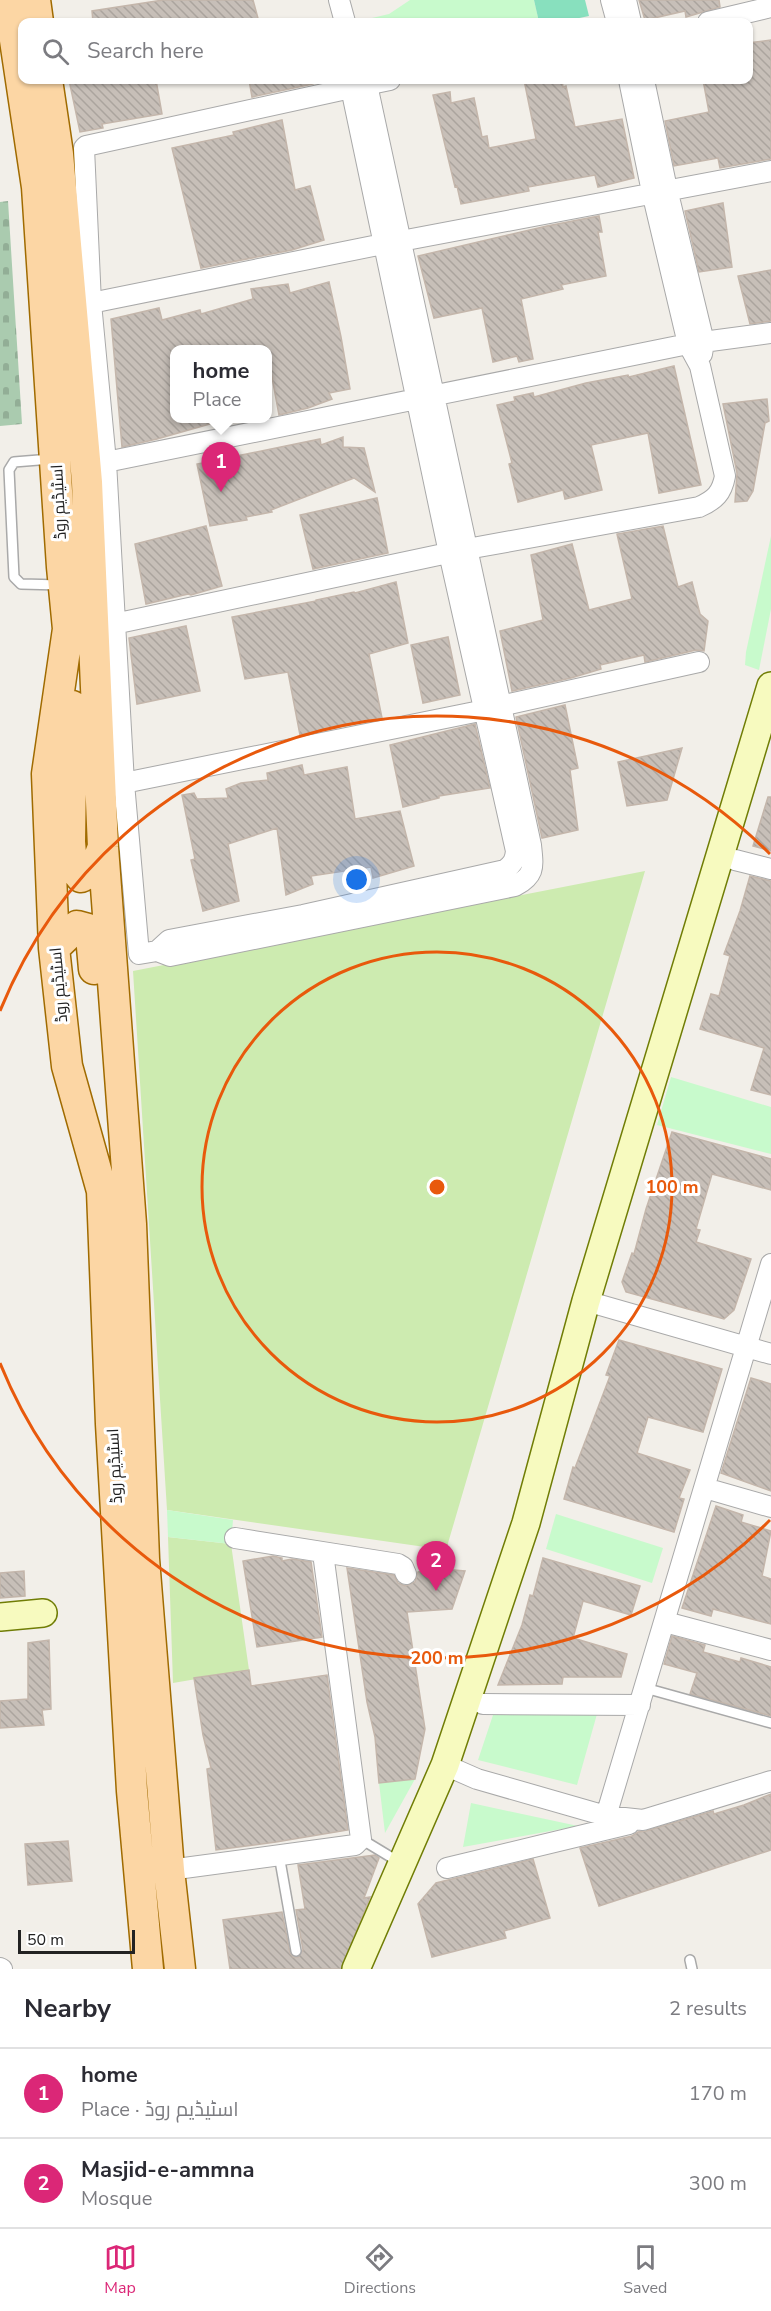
<!DOCTYPE html>
<meta charset="utf-8">
<style>
:root{--surface:#fff;--page:#f2f2f3;--text:#2b2b33;--muted:#7c7c81;--line:#e1e1e2;--accent:#db2777}
body{margin:0;font-family:"Nunito Sans",Cairo,sans-serif;background:var(--page);color:var(--text)}
.scale{position:absolute;left:18px;bottom:15px;width:117px;box-sizing:border-box;padding-left:6px;border:3px solid #222;border-top:0;font-size:16px;line-height:21px;white-space:nowrap;color:#222;-webkit-text-stroke:4px #fff;paint-order:stroke}
.you{position:absolute;left:357px;top:880px;width:21px;height:21px;margin:-15px;border:4px solid #fff;border-radius:50%;background:#1a73e8;box-shadow:0 0 0 9px #1a73e833}
.badge{display:grid;place-items:center;width:39px;height:39px;border-radius:50%;background:var(--accent);color:#fff;font-size:20px;font-weight:700}
.pin{position:absolute;translate:-50% -50px;filter:drop-shadow(0 2px 3px #0008)}
.pin::after{content:'';position:absolute;top:32px;width:21px;height:18px;background:inherit;clip-path:polygon(0 0,100% 0,50% 100%)}
.popup{position:absolute;left:170px;top:345px;width:102px;height:78px;box-sizing:border-box;display:grid;place-content:center;border-radius:12px;background:var(--surface);filter:drop-shadow(0 2px 4px #0005);font-size:20px;white-space:nowrap;color:var(--muted)}
.popup b{font-size:22px;color:var(--text)}
.popup::after{content:'';position:absolute;left:50%;top:100%;margin-left:-12px;border:12px solid transparent;border-top-color:var(--surface)}
.list{margin:0;padding:0;list-style:none}
h2{display:flex;justify-content:space-between;align-items:center;height:78px;margin:0;padding:0 24px;font-size:26px}
h2 small{font-size:20px;font-weight:400;color:var(--muted)}
.list li{display:grid;grid-template-columns:39px 1fr auto;gap:18px;align-items:center;box-sizing:border-box;height:90px;padding:0 24px;border-top:2px solid var(--line)}
.list b{display:block;font-size:22px;white-space:nowrap}
.list p{margin:0;font-size:20px;white-space:nowrap;color:var(--muted)}
.list em{font-size:20px;font-style:normal;color:var(--muted)}
.icon{flex:none;width:33px;height:33px;fill:none;stroke:currentColor;stroke-width:2;stroke-linecap:round;stroke-linejoin:round}
.map{position:relative;flex:none;width:771px;height:1969px;overflow:hidden}
.search{position:absolute;background:var(--surface);box-shadow:0 2px 4px #0004;left:18px;right:18px;top:18px;height:66px;display:flex;align-items:center;gap:15px;box-sizing:border-box;padding:0 21px;border-radius:12px;color:var(--muted);font-size:22px}
.sheet{height:258px;background:var(--surface)}
nav{display:flex;justify-content:space-around;align-items:center;box-sizing:border-box;height:84px;border-top:2px solid var(--line);background:var(--surface);font-size:16px;color:var(--muted)}
nav a{display:grid;justify-items:center;gap:3px}
nav .on{color:var(--accent)}
.map>svg:first-child{display:block}
</style>
<div class="map">
<svg width="771" height="1969" viewBox="0 0 771 1969">
<defs>
<pattern id="cemetery-stones" width="16" height="16" patternUnits="userSpaceOnUse" patternTransform="scale(1.5)"><rect width="16" height="16" fill="#aacbaf"/><path d="M2 7V4a2 2 0 0 1 4 0v3zM10 15v-3a2 2 0 0 1 4 0v3z" fill="#92ae96"/></pattern>
<pattern id="building-back-hatch" width="6" height="6" patternUnits="userSpaceOnUse" patternTransform="scale(1.5)"><rect width="6" height="6" fill="#c7bfb8"/><path d="M-1 5l2 2M0 0l6 6M5-1l2 2" fill="none" stroke="#aba49e"/></pattern>
</defs>
<rect width="100%" height="100%" fill="#f2efe9"/>
<path fill="#cdebb0" d="M645,871L446,1550L167,1510L133,971Z
M168,1537L231,1544L249,1670L173,1683Z"/>
<path fill="url(#cemetery-stones)" d="M8,201L22,424L0,426V202Z"/>
<path fill="#c8facc" d="M410,0H534L539,22H373L372,18L389,14Z
M771,536V609L759,670L745,665L746,652Z
M671,1077L771,1107V1154L657,1125Z
M167,1510L233,1520L231,1544L168,1537Z
M556,1514L663,1548L652,1583L546,1549Z
M496,1706L599,1707L577,1785L478,1760Z
M415,1779L385,1833L379,1783Z
M471,1803L578,1826L463,1847Z"/>
<path fill="#88e0be" d="M534,0H585L589,16L560,22H539Z"/>
<path fill="url(#building-back-hatch)" stroke="#c4b6ab" stroke-width="1.5" d="M163,0H253L259,22H93L92,11Z
M639,0H719L720,7L686,17L685,11L645,20Z
M771,40V159L720,168L718,158L674,166L665,121L709,112L703,80H748V43Z
M69,80H156L162,114L102,124L103,128L80,132Z
M249,80H312L313,84L252,97Z
M524,80H562L563,87L566,86L575,127L622,119L634,178L598,187L595,175L528,187L529,191L461,204L457,186L455,187L433,95L450,92L451,103L474,98L482,137L487,136L489,148L536,139Z
M282,120L295,190L310,186L324,240L292,250L201,268L172,148L234,135L233,132Z
M723,203L732,267L699,272L685,211Z
M599,216L602,232H598L606,276L561,285L563,289L521,299L533,359L519,362L517,356L493,362L482,308L434,318L418,256L547,226Z
M771,270V321L750,324L738,276Z
M329,282L341,337L350,389L329,393L332,399L308,408L279,415L267,350H174V418H216L217,422L157,439L122,447L111,319L159,308L162,320L200,310L201,314L253,299L251,289L288,284L290,293Z
M674,366L701,485L659,493L648,433L591,445L602,490L565,499L563,490L518,502L509,464L512,463L497,405L515,401L514,397L533,393L534,397L586,383L628,375L629,377Z
M767,399L769,421L765,423L753,491L747,501L735,502L737,473L723,404Z
M343,437V447L364,448L375,492L354,478L271,510L272,512L246,517L247,520L210,526L197,464L320,439L321,445Z
M377,498L388,553L313,569L300,515Z
M206,526L222,586L191,595L188,594L146,604L135,544Z
M663,526L678,587L692,582L700,614L708,621L704,651L696,650L645,662L644,655L600,665L601,669L571,678L512,691L500,631L543,620L531,555L572,544L589,610L632,599L617,534Z
M396,582L408,643L369,654L382,718L300,735L288,672L245,679L232,617L316,601V600L354,592L355,593Z
M186,626L200,691L137,704L129,638Z
M448,637L460,695L423,703L411,645Z
M565,705L578,768L570,770L578,830L542,838L516,717Z
M475,724L490,788L439,796V798L403,807L390,745Z
M682,748L667,800L627,806L618,762Z
M302,765L304,775L347,767L355,819L400,811L414,866L373,878L371,867L311,876L313,884L286,895L277,828L228,844L239,901L203,911L191,860L195,859L182,795L194,793L197,799L228,798L226,789L241,783L268,780L267,773Z
M768,797H771V851L753,846Z
M750,876L771,881V1095L751,1090L764,1048L700,1029L711,994L719,996L730,956L724,954L740,911Z
M672,1132L771,1159V1190L712,1174L696,1229L700,1230L696,1242L751,1259L734,1310L724,1319L626,1292L622,1282L632,1253L634,1254L646,1209Z
M619,1340L722,1369L703,1432L648,1417L637,1453L690,1470L679,1498L684,1499L674,1532L564,1499L573,1467L575,1468L610,1376L606,1375Z
M751,1378L771,1384V1491L721,1473Z
M716,1506L743,1515L741,1522L771,1531L762,1576L771,1579V1624L713,1609L711,1616L682,1608Z
M273,1556L282,1558V1561L292,1559L311,1562L322,1637L257,1647L243,1561Z
M543,1558L640,1586L631,1615L583,1601L573,1638L627,1654L621,1677H563L562,1684L498,1685L522,1625L530,1595L533,1596Z
M347,1568L394,1575L398,1583L405,1586L415,1582L418,1572L441,1569L465,1571L452,1609L407,1612L425,1729L415,1779L379,1783L375,1737L367,1702Z
M24,1571L25,1596L0,1598V1573Z
M672,1636L705,1645L703,1652L740,1662L741,1658L771,1667V1716L690,1694L697,1673L664,1664Z
M49,1640L51,1709L42,1710L44,1725L0,1728V1701L28,1699V1643Z
M249,1670L251,1686L327,1675L348,1830L276,1842L216,1850L207,1769L211,1768L203,1735L194,1678Z
M771,1794V1850L599,1906L580,1848L632,1836L638,1832L646,1831L713,1811L714,1814L744,1805Z
M68,1841L72,1881L28,1885L25,1844Z
M375,1855L379,1858L364,1898L370,1897L341,1969H230L223,1920L282,1912L290,1953L293,1957H298L303,1950L296,1910L305,1909L298,1865Z
M533,1859L550,1918L504,1931L506,1938L432,1957L418,1904L436,1883Z"/>
<g fill="none" stroke-linecap="round" stroke-linejoin="round">
<defs>
<path id="lane" d="M51,459L14,462L9,470L14,577L21,584L61,585
M645,1688L771,1723
M361,1839L399,1862
M279,1855L296,1951
M690,1960L692,1969"/>
<path id="street" d="M339,0L345,22
M611,0L617,22
M626,0L631,22
M708,22L771,7
M352,80L351,88L449,553L516,851C515,860 513,864 505,870L303,915L169,940L157,951L139,954L124,783L106,462L91,303L84,148L86,146L351,88L390,80
M644,80L667,189L704,342L702,354
M401,241L771,171
M91,303L383,244
M106,462L688,344L771,333
M114,624L467,549L699,507C715,500 722,493 725,476L700,366L688,344L652,192L629,80
M500,706L699,662
M124,783L485,710
M735,860L771,869
M157,951L170,956L515,886C536,875 533,866 531,845L366,80
M586,1301L771,1354
M705,1488L771,1507
M235,1538L398,1564L403,1567L406,1574
M665,1622L771,1650
M483,1704L640,1705
M445,1765L477,1779L606,1816L643,1820L771,1781
M606,1816L771,1264
M447,1868L629,1824
M169,1870L355,1845L361,1839L323,1553
M0,1968L2,1969"/>
<path id="secondary" d="M0,1617L43,1613
M356,1969L445,1765L526,1523L586,1301L771,686"/>
<path id="primary" d="M9,0L37,187L62,567L68,629L47,774L54,948L67,1066L102,1191L111,1424L132,1791L148,1969
M35,0L38,22
M47,80L58,154L87,482L103,847L131,1224L144,1559L169,1870L180,1969
M72,706L70,842L72,866L81,877L94,870L103,847
M54,948L77,926L88,929L91,936L94,969"/>
</defs>
<use href="#lane" stroke="#a9a9a9" stroke-width="12"/>
<use href="#street" stroke="#a9a9a9" stroke-width="22"/>
<use href="#secondary" stroke="#707d05" stroke-width="30"/>
<use href="#primary" stroke="#a06b00" stroke-width="33"/>
<use href="#lane" stroke="#fff" stroke-width="9"/>
<use href="#street" stroke="#fff" stroke-width="20"/>
<use href="#secondary" stroke="#f7fabf" stroke-width="27"/>
<use href="#primary" stroke="#fcd6a4" stroke-width="30"/>
</g>
<g fill="none" stroke="#e8590c" stroke-width="3">
<circle cx="437" cy="1187" r="235"/>
<path d="M770 1520A471 471 0 0 1 0 1363M0 1011A471 471 0 0 1 770 854"/>
</g>
<g text-anchor="middle" stroke-width="6" stroke-linejoin="round" paint-order="stroke">
<g font-size="16" fill="#222" stroke="#fff">
<text transform="translate(58 502) rotate(-93)" y="6">اسٹیڈیم روڈ</text>
<text transform="translate(58 985) rotate(-95)" y="6">اسٹیڈیم روڈ</text>
<text transform="translate(114 1466) rotate(-93)" y="6">اسٹیڈیم روڈ</text>
</g>
</g>
<circle cx="437" cy="1187" r="9" fill="#e8590c" stroke="#fff" stroke-width="3"/>
<g font-size="18" text-anchor="middle" font-weight="bold" fill="#e8590c" stroke="#fff" stroke-width="6" stroke-linejoin="round" paint-order="stroke">
<text x="672" y="1193">100 m</text>
<text x="437" y="1664">200 m</text>
</g>
</svg>
<div class="scale">50 m</div>
<div class="you"></div>
<div class="pin badge" style="left:221px;top:492px">1</div>
<div class="popup"><b>home</b>Place</div>
<div class="pin badge" style="left:436px;top:1591px">2</div>
<div class="search"><svg class="icon" aria-label="search" viewBox="0 0 24 24"><circle cx="10" cy="10" r="6"/><path d="M15 15l6 6"/></svg>Search here</div>
</div>
<section class="sheet">
<h2>Nearby<small>2 results</small></h2>
<ul class="list">
<li><span class="badge">1</span><div><b>home</b><p>Place · اسٹیڈیم روڈ</p></div><em>170 m</em></li>
<li><span class="badge">2</span><div><b>Masjid-e-ammna</b><p>Mosque</p></div><em>300 m</em></li>
</ul>
</section>
<nav>
<a class="on"><svg class="icon" aria-label="map" viewBox="0 0 24 24"><path d="M3 6l6-2 6 2 6-2v14l-6 2-6-2-6 2zM9 4v14M15 6v14"/></svg>Map</a>
<a><svg class="icon" aria-label="directions" viewBox="0 0 24 24"><path d="M12 3l9 9-9 9-9-9zM9 14v-3h6M13 9l2 2-2 2"/></svg>Directions</a>
<a><svg class="icon" aria-label="saved" viewBox="0 0 24 24"><path d="M7 4h10v16l-5-4-5 4z"/></svg>Saved</a>
</nav>
